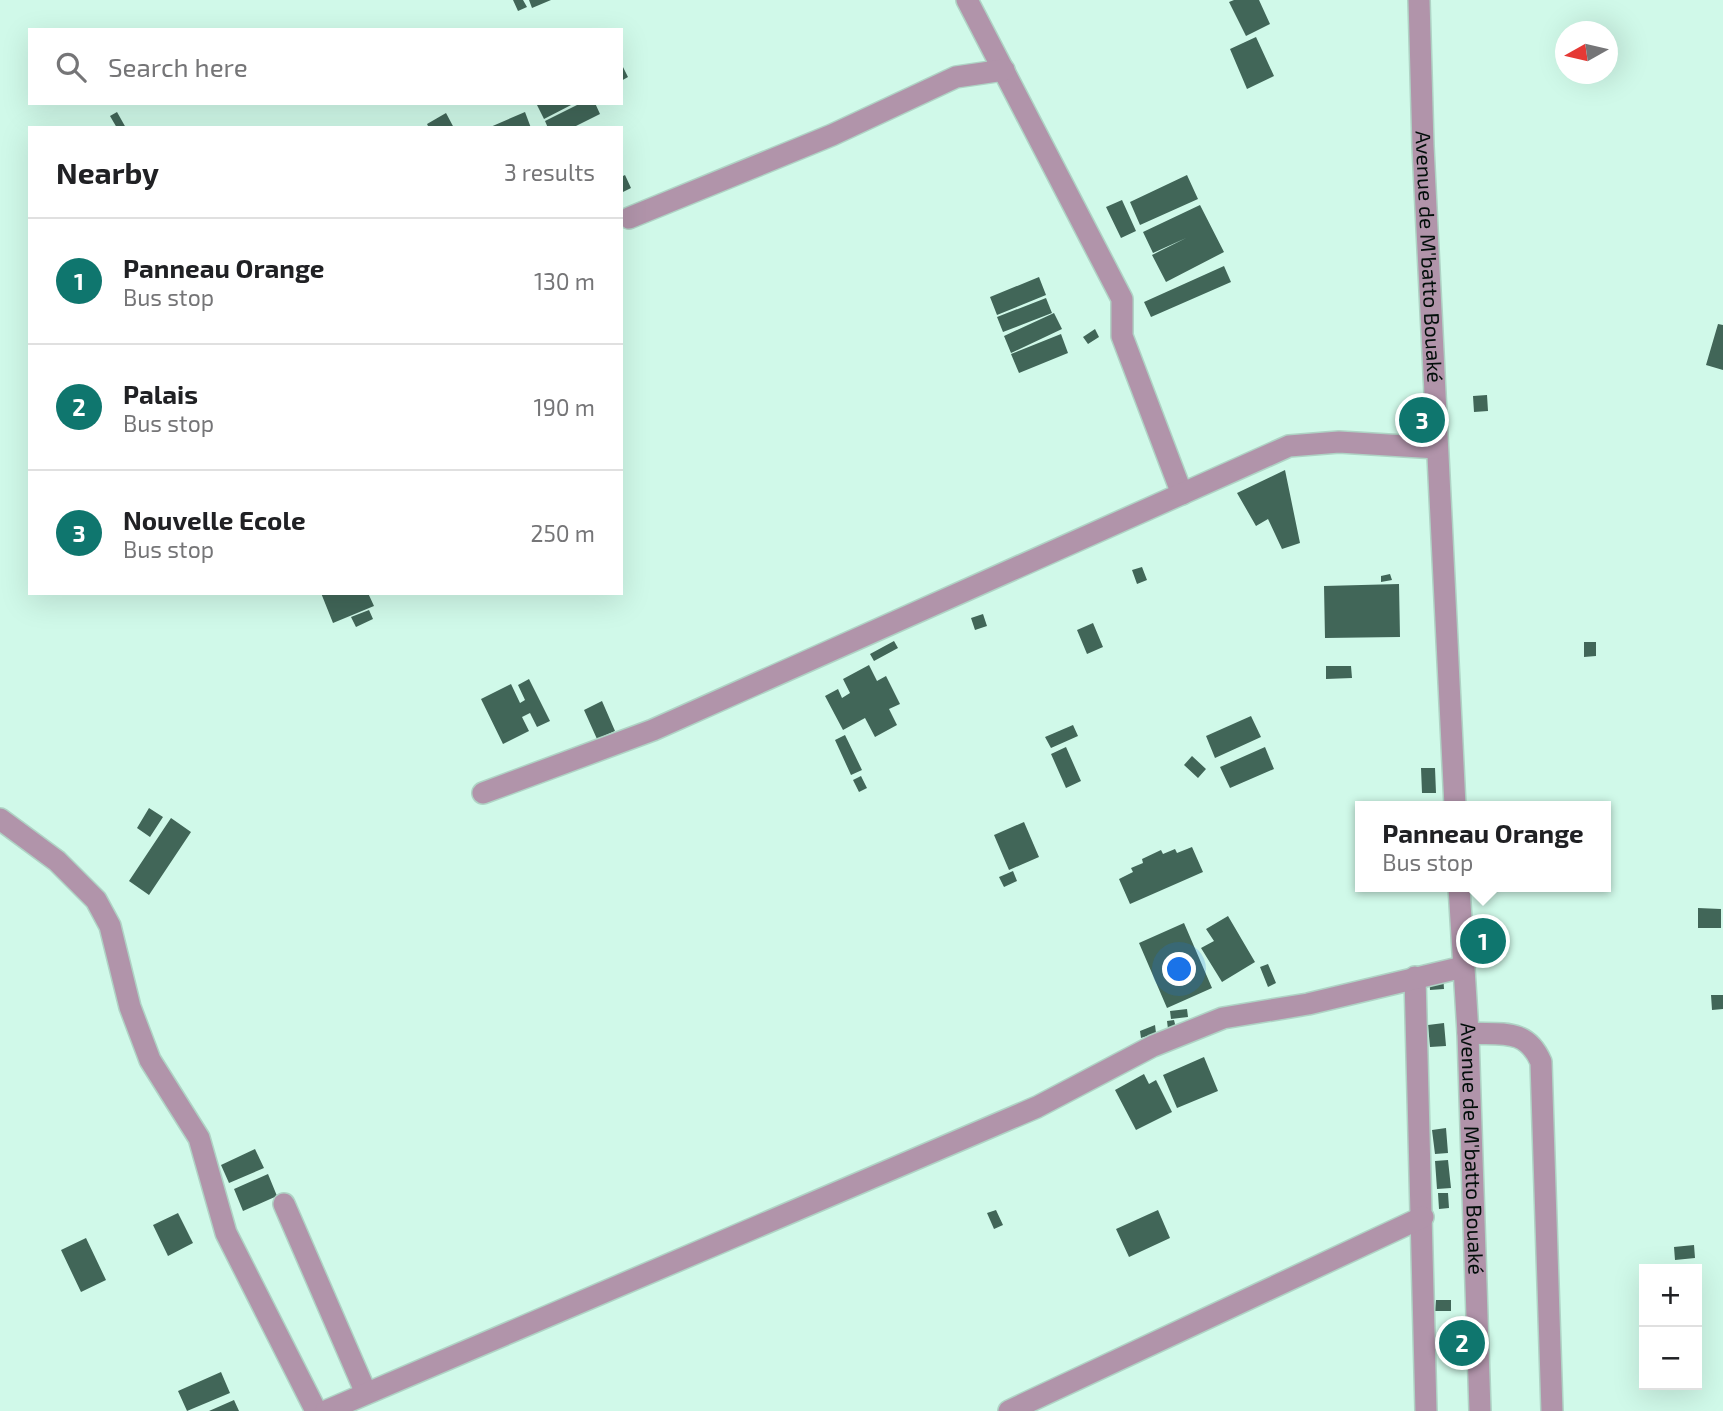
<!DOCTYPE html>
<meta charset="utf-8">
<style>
:root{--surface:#fff;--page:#f2f2f2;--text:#202124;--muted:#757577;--line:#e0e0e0;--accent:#0f766e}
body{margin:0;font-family:"Exo 2",sans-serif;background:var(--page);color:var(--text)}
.controls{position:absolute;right:21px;bottom:21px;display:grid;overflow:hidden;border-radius:0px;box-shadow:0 7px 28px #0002}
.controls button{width:63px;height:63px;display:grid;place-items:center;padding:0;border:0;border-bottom:2px solid var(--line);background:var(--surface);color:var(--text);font:35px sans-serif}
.compass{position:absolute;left:1555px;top:21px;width:63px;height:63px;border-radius:50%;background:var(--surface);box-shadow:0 7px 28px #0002;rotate:262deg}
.you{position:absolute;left:1180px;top:970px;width:24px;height:24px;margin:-18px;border:5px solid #fff;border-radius:50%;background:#1a73e8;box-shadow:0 0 0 10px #1a73e833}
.badge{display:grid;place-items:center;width:46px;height:46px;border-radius:50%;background:var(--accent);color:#fff;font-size:23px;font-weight:700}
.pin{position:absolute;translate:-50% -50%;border:4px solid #fff;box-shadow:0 2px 7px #0006}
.popup{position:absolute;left:1355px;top:801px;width:256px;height:91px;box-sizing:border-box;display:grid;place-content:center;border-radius:0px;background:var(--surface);filter:drop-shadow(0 2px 5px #0005);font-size:23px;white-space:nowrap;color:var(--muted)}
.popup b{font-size:26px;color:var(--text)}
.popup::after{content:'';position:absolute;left:50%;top:100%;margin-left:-14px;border:14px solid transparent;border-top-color:var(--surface)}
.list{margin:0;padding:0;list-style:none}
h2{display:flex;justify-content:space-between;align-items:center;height:91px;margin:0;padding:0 28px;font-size:30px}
h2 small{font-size:23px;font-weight:400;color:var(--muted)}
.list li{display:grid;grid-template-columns:46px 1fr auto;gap:21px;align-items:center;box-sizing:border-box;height:126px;padding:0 28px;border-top:2px solid var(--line)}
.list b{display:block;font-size:26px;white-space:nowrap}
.list p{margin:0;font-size:23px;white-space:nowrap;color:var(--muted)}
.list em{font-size:23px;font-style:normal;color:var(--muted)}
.icon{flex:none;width:38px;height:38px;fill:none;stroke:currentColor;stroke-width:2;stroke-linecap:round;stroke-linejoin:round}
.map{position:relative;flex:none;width:1723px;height:1411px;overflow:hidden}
.search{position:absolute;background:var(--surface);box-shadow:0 7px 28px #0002;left:28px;top:28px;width:595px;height:77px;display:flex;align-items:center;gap:18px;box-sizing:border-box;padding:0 24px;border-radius:0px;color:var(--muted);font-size:26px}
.panel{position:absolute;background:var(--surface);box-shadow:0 7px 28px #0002;left:28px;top:126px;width:595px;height:469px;border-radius:0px}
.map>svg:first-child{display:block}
</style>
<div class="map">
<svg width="1723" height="1411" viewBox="0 0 1723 1411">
<rect width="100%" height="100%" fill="#d0f9e9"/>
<path fill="#416658" d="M513,0H523L527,7L518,11Z
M529,0H551L532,8Z
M1234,0H1259L1270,24L1246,36L1229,2Z
M1256,37L1274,76L1247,89L1230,49Z
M621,63L628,77L621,81Z
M536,103H575L544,119Z
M581,103H595L600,114L572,128H548L545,121Z
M117,112L126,128H117L110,116Z
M525,112L531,128H488Z
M446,113L454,128H429L427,124Z
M625,175L631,188L621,193V177Z
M1187,175L1198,199L1140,225L1130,202Z
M1122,200L1136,231L1121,238L1106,207Z
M1200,205L1224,252L1166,282L1152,255L1186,238L1153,253L1143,232Z
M1224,266L1231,282L1151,317L1144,302Z
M1039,277L1046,295L997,315L990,297Z
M1046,298L1052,313L1003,332L997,317Z
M1054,313L1062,329L1011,353L1004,336Z
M1718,324L1723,325V370L1706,365Z
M1095,329L1099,337L1088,344L1083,337Z
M1061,334L1068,353L1019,373L1011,354Z
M1487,395L1488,411L1474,412L1473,396Z
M1285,470L1300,543L1282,549L1268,519L1256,526L1237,493Z
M1142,567L1147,580L1137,584L1132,570Z
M1390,574L1392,580L1381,582V576Z
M1399,584L1400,637L1325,638L1324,586Z
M321,593H368L374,606L333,623Z
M369,610L373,619L356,627L351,617Z
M983,614L987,626L975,630L971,618Z
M1093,623L1103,647L1087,654L1077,630Z
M894,641L898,648L874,661L870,654Z
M1584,642H1596V656L1584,657Z
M869,665L877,681L886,676L900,704L889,709L897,725L875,737L865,718L843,730L825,696L838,689L842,698L850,693L843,679Z
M1326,666H1351L1352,678L1326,679Z
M529,679L550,721L537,727L530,713L522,717L529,731L503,744L481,699L511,684L520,703L525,700L518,685Z
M602,701L615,731L597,739L584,710Z
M1251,716L1261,737L1215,758L1206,736Z
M1073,725L1078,736L1051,748L1045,737Z
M845,735L862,770L851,775L835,740Z
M1066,747L1081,781L1066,788L1051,754Z
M1265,747L1274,769L1230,788L1220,767Z
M1192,756L1206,769L1198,778L1184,765Z
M1421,768H1435L1436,793H1422Z
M861,776L867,788L859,792L853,780Z
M149,808L163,817L150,837L137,828Z
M171,818L191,832L149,895L129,881Z
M1024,822L1039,857L1009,870L994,835Z
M1192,847L1203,872L1130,904L1119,879L1133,872L1131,868L1143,863L1142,859L1161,850L1163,854L1175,849L1177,853Z
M1013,871L1017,881L1004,887L999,877Z
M1698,908L1721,909V928H1698Z
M1228,916L1255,962L1222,982L1201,948L1214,941L1206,929Z
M1184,923L1212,988L1167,1008L1139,943Z
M1268,964L1276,983L1268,987L1260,967Z
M1443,974L1444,989L1430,990L1429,975Z
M1711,995H1723V1009L1712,1010Z
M1187,1009L1188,1017L1171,1019L1170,1011Z
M1174,1020L1176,1028L1168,1029L1167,1021Z
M1444,1023L1446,1046L1430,1047L1428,1025Z
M1155,1025L1156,1033L1141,1038L1140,1031Z
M1204,1057L1218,1091L1177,1108L1163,1075Z
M1144,1074L1149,1084L1156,1080L1172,1112L1136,1130L1115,1090Z
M1446,1128L1448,1153L1435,1154L1432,1130Z
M255,1149L264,1168L229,1183L221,1165Z
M1448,1160L1451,1188L1437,1189L1435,1161Z
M268,1174L277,1196L243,1211L234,1189Z
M1438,1193H1448L1449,1208L1439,1209Z
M996,1210L1003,1225L994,1229L987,1213Z
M1158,1210L1170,1238L1129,1257L1116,1229Z
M178,1213L193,1243L168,1256L153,1225Z
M86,1238L106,1280L81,1292L61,1250Z
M1694,1245L1695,1258L1675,1260L1674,1247Z
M1436,1300H1451V1311H1435Z
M221,1372L230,1393L187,1411L178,1391Z
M234,1400L239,1411H209Z"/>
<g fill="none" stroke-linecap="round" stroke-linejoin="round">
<defs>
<g id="minor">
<path d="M967,0L1122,299V336L1182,494"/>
<path id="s1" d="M1419,0L1423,146L1455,806"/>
<path d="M629,218L832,135L956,77L1004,70"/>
<path d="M483,793L653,730L1289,446L1339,442L1437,448"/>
<path d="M0,819L57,861L96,900L110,926L130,1007L150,1060L199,1138L226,1233L316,1411"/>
<path id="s2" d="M1459,887L1468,1033L1480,1411"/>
<path d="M1415,977L1426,1411"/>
<path d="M1468,1033C1501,1035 1526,1027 1541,1062L1552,1411"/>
<path d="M284,1204L366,1393"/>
<path d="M326,1411L1037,1107L1153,1046L1223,1018L1308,1004L1463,967"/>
<path d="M1009,1411L1423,1217"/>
</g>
</defs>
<use href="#minor" stroke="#afd3c5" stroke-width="24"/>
<use href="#minor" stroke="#b194aa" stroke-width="21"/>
</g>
<g text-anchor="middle" stroke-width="7" stroke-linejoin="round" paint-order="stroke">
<g font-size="21" fill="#020e0a" stroke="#fff">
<text dy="7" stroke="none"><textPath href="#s1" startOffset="257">Avenue de M'batto Bouaké</textPath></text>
<text dy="7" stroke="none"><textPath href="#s2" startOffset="262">Avenue de M'batto Bouaké</textPath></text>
</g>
</g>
</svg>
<div class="controls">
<button>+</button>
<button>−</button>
</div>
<svg class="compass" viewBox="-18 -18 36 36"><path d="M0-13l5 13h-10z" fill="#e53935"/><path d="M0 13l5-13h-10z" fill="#757577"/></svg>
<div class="you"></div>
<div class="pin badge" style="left:1483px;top:941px">1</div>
<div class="popup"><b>Panneau Orange</b>Bus stop</div>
<div class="pin badge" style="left:1462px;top:1343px">2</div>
<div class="pin badge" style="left:1422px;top:420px">3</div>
<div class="search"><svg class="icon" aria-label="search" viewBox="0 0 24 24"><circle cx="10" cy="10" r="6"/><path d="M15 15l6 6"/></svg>Search here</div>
<section class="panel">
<h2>Nearby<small>3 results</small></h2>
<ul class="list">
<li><span class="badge">1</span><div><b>Panneau Orange</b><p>Bus stop</p></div><em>130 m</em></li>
<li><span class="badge">2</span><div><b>Palais</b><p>Bus stop</p></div><em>190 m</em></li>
<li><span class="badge">3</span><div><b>Nouvelle Ecole</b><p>Bus stop</p></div><em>250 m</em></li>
</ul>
</section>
</div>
